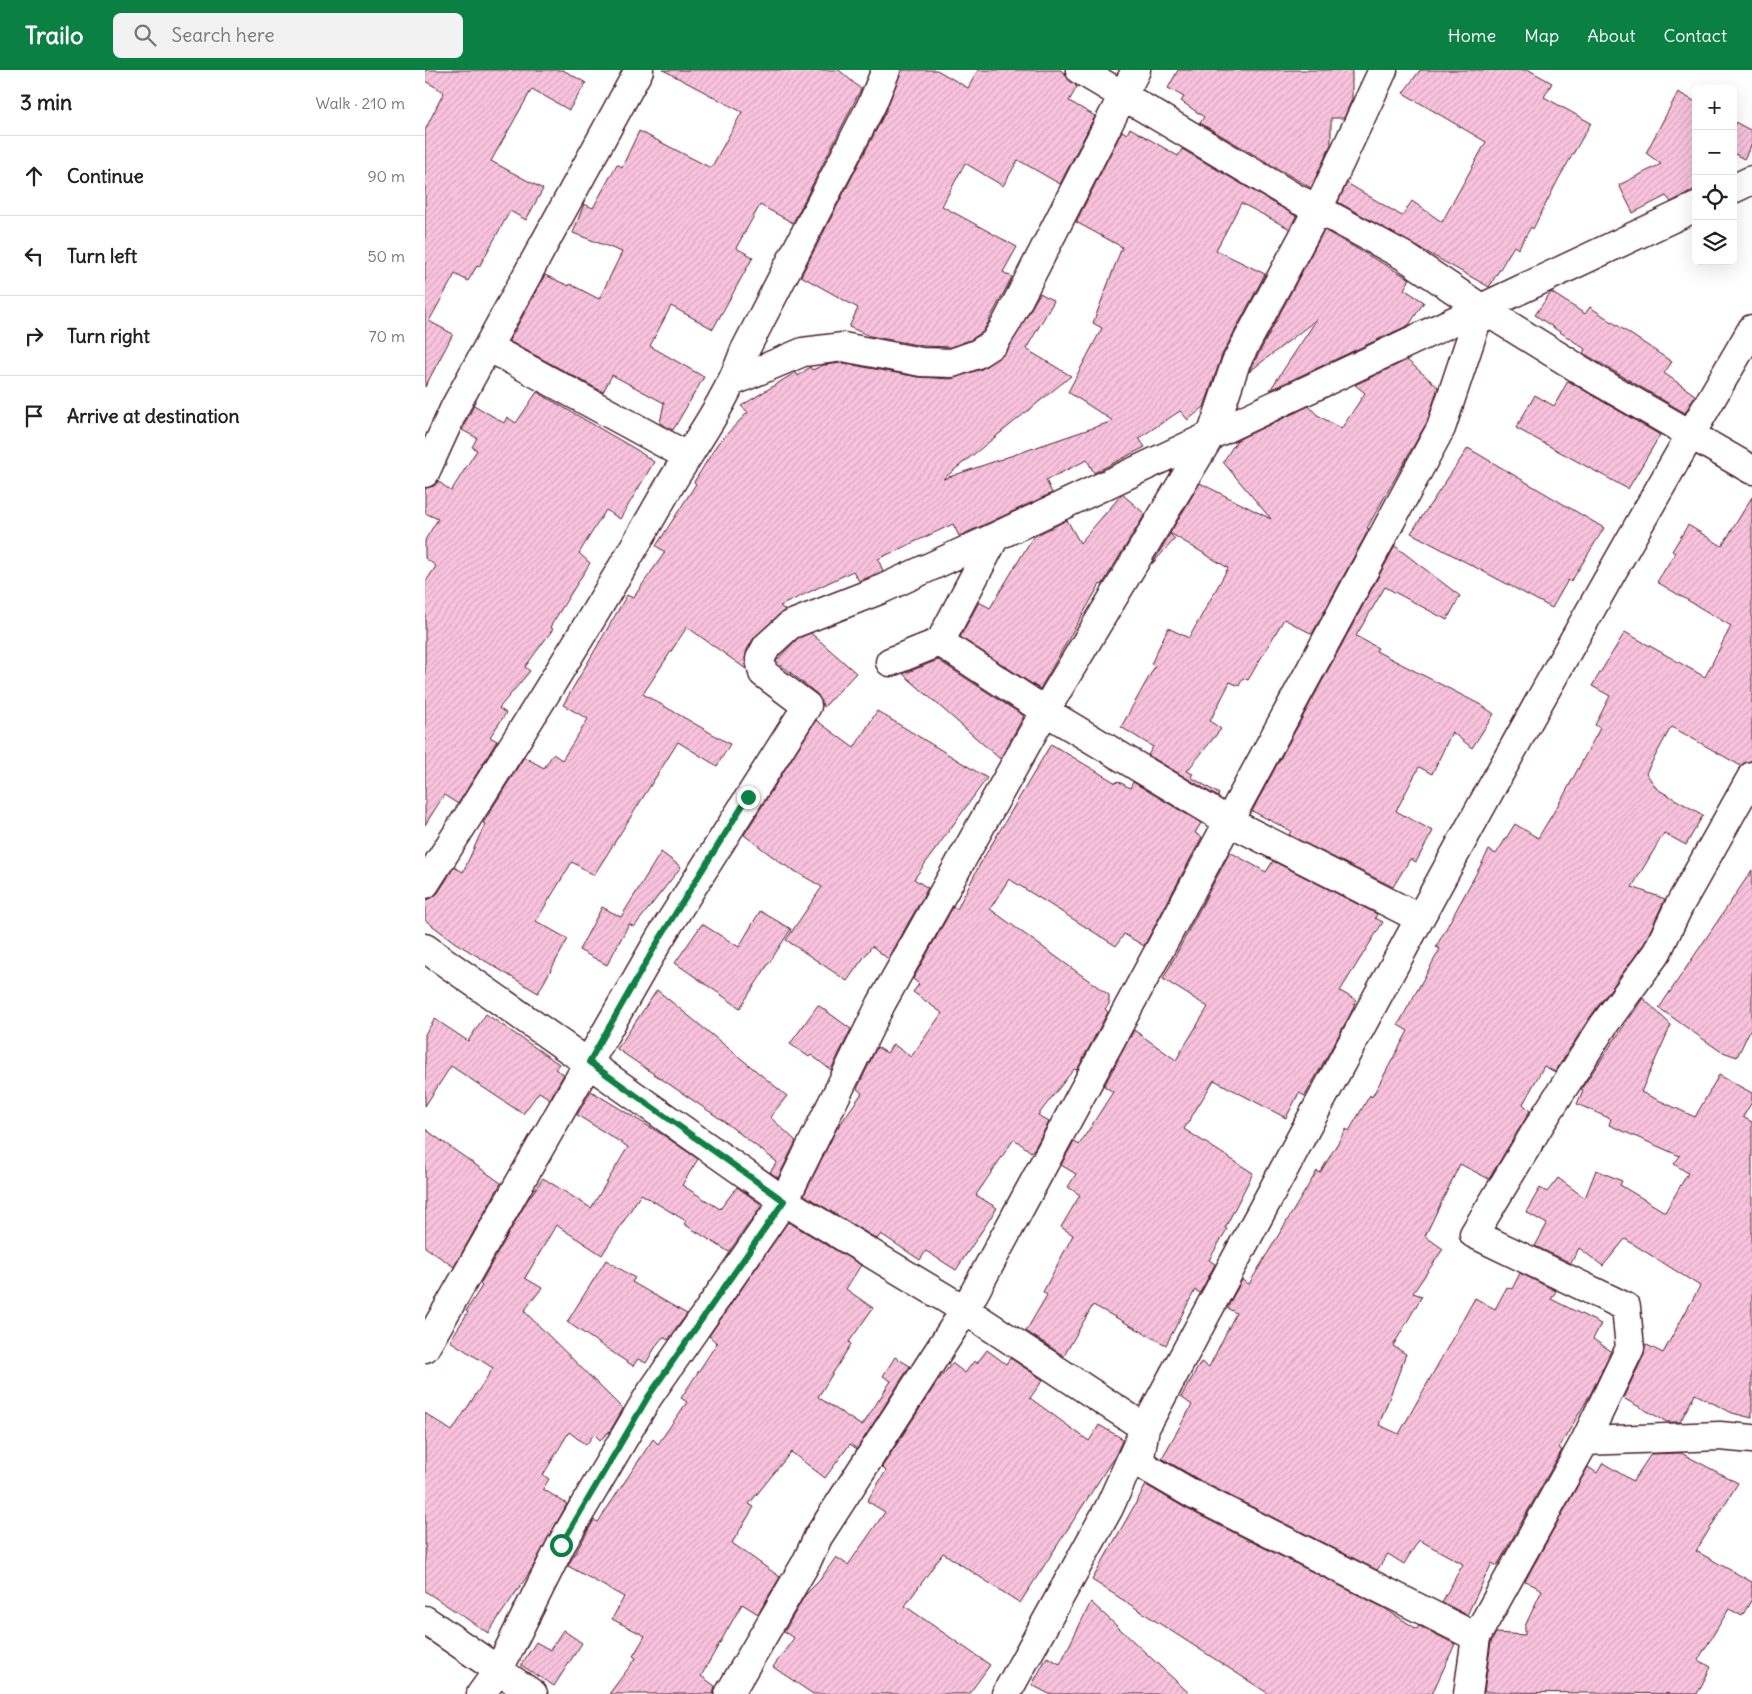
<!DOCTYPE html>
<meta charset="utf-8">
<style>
:root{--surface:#fff;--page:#f2f2f2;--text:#222;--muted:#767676;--line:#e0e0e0;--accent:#0b8043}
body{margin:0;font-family:Delius,sans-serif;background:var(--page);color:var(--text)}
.controls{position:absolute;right:15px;top:15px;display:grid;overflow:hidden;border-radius:8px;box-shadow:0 5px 20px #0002}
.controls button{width:45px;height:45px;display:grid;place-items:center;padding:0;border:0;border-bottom:1px solid var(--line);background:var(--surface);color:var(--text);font:25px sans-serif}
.stop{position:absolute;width:15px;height:15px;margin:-11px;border:4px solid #0b8043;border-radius:50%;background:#fff}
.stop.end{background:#0b8043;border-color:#fff;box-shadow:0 1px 5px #0008}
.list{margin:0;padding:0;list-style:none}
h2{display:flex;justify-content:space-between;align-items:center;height:65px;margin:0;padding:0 20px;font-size:21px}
h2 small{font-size:16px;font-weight:400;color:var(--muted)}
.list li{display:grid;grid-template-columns:32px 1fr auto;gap:15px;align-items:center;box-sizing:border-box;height:80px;padding:0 20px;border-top:1px solid var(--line)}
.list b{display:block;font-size:19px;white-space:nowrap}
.list em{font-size:16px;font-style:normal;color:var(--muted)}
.icon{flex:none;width:28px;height:28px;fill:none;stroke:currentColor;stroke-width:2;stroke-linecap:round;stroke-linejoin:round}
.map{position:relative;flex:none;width:1327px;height:1624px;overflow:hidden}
header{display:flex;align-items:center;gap:30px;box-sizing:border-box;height:70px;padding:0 25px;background:var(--accent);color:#fff}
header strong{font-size:24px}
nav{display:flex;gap:28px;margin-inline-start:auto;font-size:18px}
.search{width:350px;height:45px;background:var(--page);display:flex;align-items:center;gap:12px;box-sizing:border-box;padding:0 18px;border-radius:8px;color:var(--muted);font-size:19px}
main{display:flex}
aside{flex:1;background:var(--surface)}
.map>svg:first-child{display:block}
</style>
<header>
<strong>Trailo</strong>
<div class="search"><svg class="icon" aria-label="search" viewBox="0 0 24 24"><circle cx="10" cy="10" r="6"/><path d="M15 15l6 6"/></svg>Search here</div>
<nav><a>Home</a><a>Map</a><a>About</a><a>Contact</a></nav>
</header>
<main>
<aside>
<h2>3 min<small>Walk · 210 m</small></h2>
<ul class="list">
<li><svg class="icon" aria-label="ahead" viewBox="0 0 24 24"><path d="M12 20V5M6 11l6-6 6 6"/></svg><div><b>Continue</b></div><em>90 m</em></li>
<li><svg class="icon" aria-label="left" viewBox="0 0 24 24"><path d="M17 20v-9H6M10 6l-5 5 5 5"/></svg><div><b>Turn left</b></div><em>50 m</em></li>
<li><svg class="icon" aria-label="right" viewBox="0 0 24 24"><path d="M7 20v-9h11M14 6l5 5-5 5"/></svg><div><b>Turn right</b></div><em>70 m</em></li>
<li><svg class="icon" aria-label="arrive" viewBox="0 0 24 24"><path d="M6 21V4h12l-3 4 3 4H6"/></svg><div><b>Arrive at destination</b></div></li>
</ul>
</aside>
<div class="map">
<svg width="1327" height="1624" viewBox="0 0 1327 1624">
<defs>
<pattern id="building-hatch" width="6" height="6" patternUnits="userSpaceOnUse" patternTransform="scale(1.25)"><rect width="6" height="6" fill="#f9c3de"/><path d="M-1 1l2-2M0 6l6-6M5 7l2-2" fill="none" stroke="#d7a7bf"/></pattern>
</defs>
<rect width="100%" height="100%" fill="#fff"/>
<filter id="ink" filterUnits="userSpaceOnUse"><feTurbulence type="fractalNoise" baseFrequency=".02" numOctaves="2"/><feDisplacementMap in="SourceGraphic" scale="10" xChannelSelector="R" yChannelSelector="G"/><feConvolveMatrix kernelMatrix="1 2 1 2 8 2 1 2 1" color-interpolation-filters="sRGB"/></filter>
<g filter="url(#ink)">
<path fill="url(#building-hatch)" stroke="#4a1f2b" d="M0,0H138L161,13L144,40L107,19L66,91L118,119L101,150L85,141L54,197L52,196L43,211L30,204L4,251L28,264L0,317V60L19,22L0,11Z
M238,0H414L436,19L368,153L335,135L311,178L328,187L288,259L246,236L225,276L279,307L248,360L235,353L239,333L187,305L178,322L84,271L120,205L144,216L145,214L174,229L197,182L148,163L159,134L168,138L192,94L197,97L214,61L286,98L317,42Z
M476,0H512L543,18L553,0H636L652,17L644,31L670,46L635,114L593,90L578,116L540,93L517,136L592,177L578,202L587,207L558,262L545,270L525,277L498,276L445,266L424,257L433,238L376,206L461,41Z
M753,0H927V29L919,48H906V74L886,118L775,53L779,47L756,31L759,27L743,18Z
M995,0H1104L1127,13L1119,27L1166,53L1134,108L1108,159L1106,157L1093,179L1089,176L1064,217L913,132L922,113L977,146L987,131L1017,152L1061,72L978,23Z
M1253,22L1271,32V119L1246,132L1241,126L1208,143L1194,115L1236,94L1221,83Z
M1308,51L1327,61V74L1319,89L1308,83Z
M705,58L753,86L757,79L871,146L865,159L816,133L791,180L840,204L797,285L779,337L763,350L755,341L714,368L720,377L669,403L662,390L621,410L627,423L563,453L534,466L528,454L453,489L458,501L434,511L428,501L355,536L360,540L328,569L321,582V599L262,557L218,624L305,674L292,696L253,672L169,805L147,792L111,851L143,869L113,923L29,872L0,850V830L7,828L13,823L29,797L38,802L60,754L58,753L99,687L119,698L128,684L137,690L163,649L138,635L202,525L208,528L240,482L231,476L271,414L269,412L293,373L323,342L316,336L371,302L373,306L385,297L387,300L399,295L417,293L493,307L526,309L557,299L582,281L615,223L629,231L601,279L646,306L518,409L688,351L643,322L677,258L668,253L697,177L651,152L697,61L702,64Z
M899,160L985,209L979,219L999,232L984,255L845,320L892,249L824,302Z
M1126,222L1160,244L1165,237L1247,292L1239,303L1270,325L1260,343L1158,283L1160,279L1110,245Z
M982,290L1013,317L1002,352L942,458L944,459L887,564L859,549L823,610L818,608L814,616L805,612L785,651L796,659L762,701L768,704L766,707L794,724L793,727L723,685L728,677L696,657L730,596L726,594L743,558L764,568L803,498L745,463L775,413L846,449L798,392L812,370L884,336L891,344L916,359L940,323L930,315Z
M1143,311L1235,365L1203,419L1091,358L1110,325L1129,336Z
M112,322L212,380L229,392L195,449L181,440L154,483L165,493L125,557L128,559L100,597L105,601L74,638L81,643L65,667L72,671L33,734L19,725L0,755V513L11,496L0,488V470L13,449L0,443V418L9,416L13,411L26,421L52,380L47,377L52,368L37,360L49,335L79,353L82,347L91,353Z
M1043,378L1179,458L1146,512L1143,510L1127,538L986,463Z
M697,424L720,444L677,515L675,514L615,619L535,567L554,532L565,538L608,467L642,450L655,473Z
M1327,427V690L1316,696L1247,657L1245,659L1221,703L1232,719L1278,745L1261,775L1239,763L1207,817L1240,829L1219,874L1165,947L1130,1002L1119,996L1098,1034L1105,1041L1064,1109L1035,1094L1000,1166L1018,1179L988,1223L997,1226L968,1276L981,1284L954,1355L974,1364L1050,1228L1070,1239L1082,1217L1087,1219L1095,1203L1131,1221L1126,1229L1176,1254L1168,1269L1186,1281L1166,1323L1134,1378L1137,1380L1072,1496L1067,1493L1042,1545L1017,1532L1038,1494L994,1470L979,1494L963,1484L952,1500L776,1411L737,1388L767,1335L756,1327L776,1292L784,1297L811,1243L802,1238L817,1210L824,1214L892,1101L895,1103L921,1059L924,1061L945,1025L947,1027L983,961L973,955L1015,879L1011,877L1064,780L1071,784L1090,754L1113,768L1139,725L1175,658L1170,655L1185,626L1167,616L1200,562L1280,607L1306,556L1232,512L1250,483L1247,481L1263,455L1297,476Z
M745,464L750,469L727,494Z
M970,476L1035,526L1022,550L960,517L931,566L953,578L951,581L1056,635L1069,644L1047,678L1027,662L1007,704L994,697L971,741L1008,761L991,792L985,789L968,817L864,765L866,761L827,741Z
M386,563L431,603L399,637L392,624L351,591L373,568Z
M513,590L599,646L575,689L478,604Z
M452,641L562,708L489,809L503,818L463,889L447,876L422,911L361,870L397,817L356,793L319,765L391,650L429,678Z
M626,674L691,713L693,711L705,718L708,712L776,753L770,763L777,767L719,876L699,864L691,876L584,809L565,839L684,925V934L680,939L683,942L652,1000L649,999L613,1045L624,1052L609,1079L606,1082L589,1069L551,1125L572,1138L531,1200L501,1181L495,1190L456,1164L452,1169L379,1125L411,1060L437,1023L432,1019L452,977L462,983L468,974L486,987L517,943L488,922L494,914L488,909L528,837L532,839L555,794Z
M236,782L256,797L209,857L204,854L182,895L154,880L177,837L196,847Z
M805,782L841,802L848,791L952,844L950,848L958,852L915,921L931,930L926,943L880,1026L874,1023L861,1048L789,1010L759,1059L828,1103L800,1158L802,1159L784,1190L790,1194L775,1223L770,1220L741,1275L668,1235L639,1286L601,1261L622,1225L618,1222L648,1165L636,1157L655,1125L643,1117L651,1104L636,1095L649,1071L654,1075L688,1022L679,1016L709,960L751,990L783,937L738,909Z
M1327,800V956L1312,987L1295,981L1234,938Z
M335,841L366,859L315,938L250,893L277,854L314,877Z
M232,920L362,1026L345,1047L371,1071L353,1108L345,1102L352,1092L297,1050L192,979Z
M1218,928L1246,955L1216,1022L1270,1047L1294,1005L1327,1023V1032L1318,1047L1327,1052V1348L1307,1343L1270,1324L1255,1352H1242L1198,1328L1219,1285L1220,1274L1238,1283L1275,1216L1200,1169L1178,1196L1154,1178L1146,1193L1110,1176L1122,1154L1101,1142L1115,1118L1122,1122L1133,1108L1160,1128L1171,1100L1197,1111L1195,1115L1240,1142L1263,1103L1249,1094L1255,1086L1184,1055L1186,1049L1152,1034L1158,1020L1156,1019Z
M393,935L426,959L406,1000L386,985L384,987L365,974Z
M61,944L134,994L130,999L139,1004L125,1029L114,1022L98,1044L26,996L0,1036V964L10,949L43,971Z
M166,1021L238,1065L273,1089L257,1115L295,1139L312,1117L337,1135L304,1182L259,1154L261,1151L216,1124L177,1185L131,1155L100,1208L117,1218L99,1241L198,1339L185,1361L175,1370L169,1364L161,1375L144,1362L118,1405L124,1409L118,1419L142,1434L105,1502L63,1563L0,1521V1343L27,1361L68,1298L25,1271L43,1242L41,1241L57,1216L55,1214L102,1131L118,1108L166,1138L203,1077L152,1045Z
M0,1059L76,1113L29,1197L0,1177Z
M363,1152L436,1195L421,1219L448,1238L424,1272L426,1274L393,1327L437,1356L466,1311L458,1306L470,1287L485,1296L432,1379L425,1374L400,1408L366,1382L324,1434L329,1437L307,1473L355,1507L333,1544L317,1534L276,1606L290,1616L288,1624H184L211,1588L208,1586L220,1566L187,1549L199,1527L143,1496L169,1450L173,1452L228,1369L233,1374L262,1332L256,1328L292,1273L284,1266Z
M181,1190L210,1208L207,1212L262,1244L243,1270L238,1267L233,1273L221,1293L213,1289L208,1296L142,1252Z
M562,1280L581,1294L585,1288L618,1310L605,1328L664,1371L674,1355L698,1369L690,1386L595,1533L518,1483L480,1536L565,1595L544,1624H388L348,1597L369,1568L359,1562L380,1525L394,1511L411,1487L423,1495L460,1442L442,1431L461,1401L457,1397L512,1312L527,1293L540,1303L549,1291L552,1293Z
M1256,1383L1313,1413L1271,1481L1327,1512V1529L1317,1546L1304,1539L1273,1590L1286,1597L1272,1624L1059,1622L1066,1572L1071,1563L1100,1565V1556L1117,1520L1100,1511L1163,1397L1172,1403L1178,1393L1208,1411L1226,1384Z
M721,1415L762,1439L959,1538L992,1559L994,1556L1030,1574L1007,1624H844L667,1510Z
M666,1532L765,1624H624L607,1615L622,1587L635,1594Z
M138,1560L157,1573L129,1616L96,1595L111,1572L125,1580Z"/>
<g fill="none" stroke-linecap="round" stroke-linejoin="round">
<defs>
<path id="street" d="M655,0L872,129L893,139L958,0
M1308,119L1327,110
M63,277L262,386
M309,311L378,282L418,277L496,292L527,293L552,284L569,273L581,254L711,0
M0,403L30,337L214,0
M515,572L570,467
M465,592L515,572L620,641L803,751L994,848
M0,814C83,684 166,554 242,420C269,374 302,331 319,282L447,34L461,0
M0,878L359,1131L540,1240L720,1358L714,1393L769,1425L1051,1567
M0,1278L235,868L382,636L338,603L335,589L342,576L365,555L457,519L570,467L1271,137
M1160,1371L1295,1366L1327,1369
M0,1550L108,1624
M56,1624L74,1599L136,1475L223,1327L359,1131L456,934L620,641L787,363L811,292L893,139L979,186L1056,238L1175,312L1327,400
M304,1624L381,1493L393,1467L540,1240L1016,358L1056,238
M581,1624L684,1438L720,1358C918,989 1115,620 1327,259
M1043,1624L1051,1567L1160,1371L1205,1278L1201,1237L1049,1164L1114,1056L1178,956L1232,882L1254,836L1327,706"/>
</defs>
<use href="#street" stroke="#4a1f2b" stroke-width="31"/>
<use href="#street" stroke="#fff" stroke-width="28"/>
</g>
</g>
<g fill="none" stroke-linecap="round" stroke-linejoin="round" filter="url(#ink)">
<path stroke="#0b8043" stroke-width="6" d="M136,1475L223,1327L359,1131L164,992L235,868L323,727"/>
</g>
</svg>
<div class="controls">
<button>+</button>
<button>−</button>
<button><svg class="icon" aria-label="locate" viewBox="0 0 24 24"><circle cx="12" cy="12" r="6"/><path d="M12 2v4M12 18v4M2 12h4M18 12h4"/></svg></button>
<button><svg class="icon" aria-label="layers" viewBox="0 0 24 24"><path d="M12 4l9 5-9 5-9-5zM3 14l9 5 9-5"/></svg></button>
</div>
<div class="stop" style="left:136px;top:1475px"></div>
<div class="stop end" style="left:323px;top:727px"></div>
</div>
</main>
